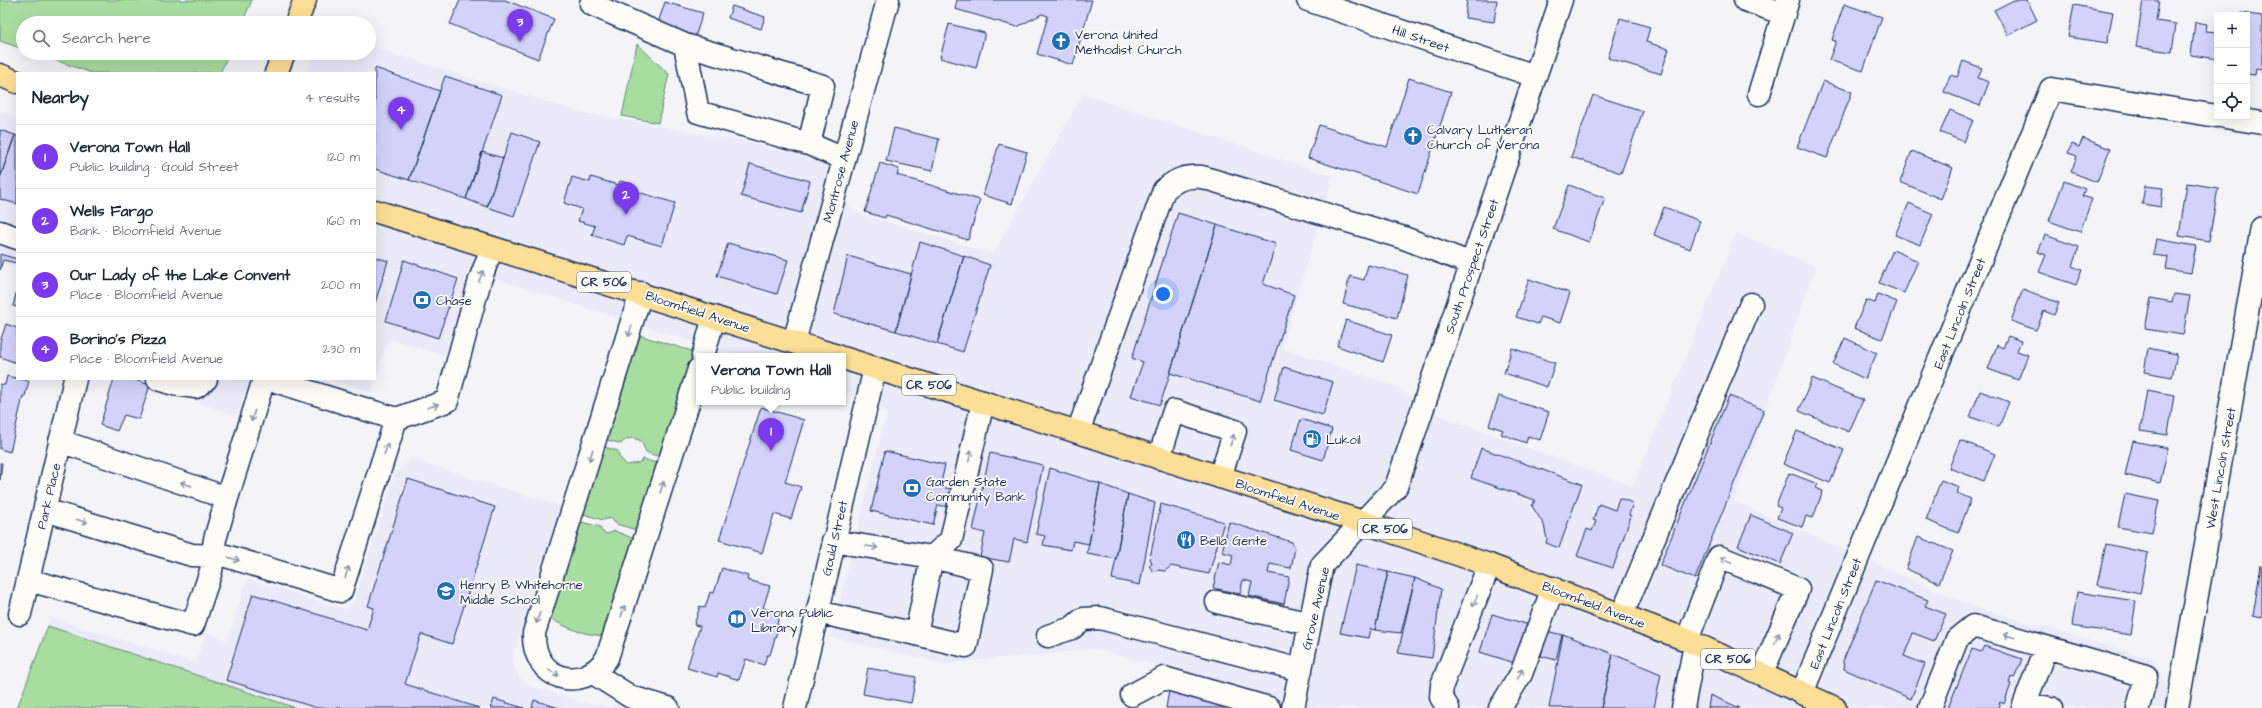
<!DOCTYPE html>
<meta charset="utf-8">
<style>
:root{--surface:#fff;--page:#f2f2f3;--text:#1f2937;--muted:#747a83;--line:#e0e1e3;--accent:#7c3aed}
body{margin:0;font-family:"Architects Daughter",sans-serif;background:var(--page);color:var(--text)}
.controls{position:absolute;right:12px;top:12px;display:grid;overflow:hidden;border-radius:0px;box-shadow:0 4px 16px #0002}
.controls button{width:36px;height:36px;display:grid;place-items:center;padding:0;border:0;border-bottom:1px solid var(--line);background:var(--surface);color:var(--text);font:20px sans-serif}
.you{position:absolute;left:1163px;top:294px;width:14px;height:14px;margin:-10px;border:3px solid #fff;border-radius:50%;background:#1a73e8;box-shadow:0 0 0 6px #1a73e833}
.badge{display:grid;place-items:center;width:26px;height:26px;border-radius:50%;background:var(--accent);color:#fff;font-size:13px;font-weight:700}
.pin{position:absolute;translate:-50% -33px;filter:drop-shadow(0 1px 2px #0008)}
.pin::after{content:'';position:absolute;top:21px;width:14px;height:12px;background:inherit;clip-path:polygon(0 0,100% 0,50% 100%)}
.popup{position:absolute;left:696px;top:353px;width:150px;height:52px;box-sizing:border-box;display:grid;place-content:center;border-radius:0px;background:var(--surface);filter:drop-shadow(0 1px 3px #0005);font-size:13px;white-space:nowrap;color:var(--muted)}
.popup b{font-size:15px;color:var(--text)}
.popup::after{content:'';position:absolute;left:50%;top:100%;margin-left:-8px;border:8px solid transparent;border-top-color:var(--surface)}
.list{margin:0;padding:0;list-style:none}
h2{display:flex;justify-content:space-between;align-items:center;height:52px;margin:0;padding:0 16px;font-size:17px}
h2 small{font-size:13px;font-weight:400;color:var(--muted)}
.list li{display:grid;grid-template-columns:26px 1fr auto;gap:12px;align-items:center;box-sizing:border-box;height:64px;padding:0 16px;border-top:1px solid var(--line)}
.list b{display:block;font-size:15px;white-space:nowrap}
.list p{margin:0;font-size:13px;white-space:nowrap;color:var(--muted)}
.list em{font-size:13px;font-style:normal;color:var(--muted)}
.icon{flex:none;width:22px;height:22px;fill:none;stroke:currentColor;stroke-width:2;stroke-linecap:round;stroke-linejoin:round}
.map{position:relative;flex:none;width:2262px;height:708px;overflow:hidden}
.search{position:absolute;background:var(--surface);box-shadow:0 4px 16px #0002;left:16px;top:16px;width:360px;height:44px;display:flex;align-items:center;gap:10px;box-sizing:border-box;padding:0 14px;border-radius:22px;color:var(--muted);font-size:15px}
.panel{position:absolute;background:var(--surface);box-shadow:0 4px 16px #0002;left:16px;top:72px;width:360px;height:308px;border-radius:0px}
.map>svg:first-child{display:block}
</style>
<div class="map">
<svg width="2262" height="708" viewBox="0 0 2262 708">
<rect width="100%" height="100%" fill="#f4f4f8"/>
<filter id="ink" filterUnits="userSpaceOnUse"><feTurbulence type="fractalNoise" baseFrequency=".025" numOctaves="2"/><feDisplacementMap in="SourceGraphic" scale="8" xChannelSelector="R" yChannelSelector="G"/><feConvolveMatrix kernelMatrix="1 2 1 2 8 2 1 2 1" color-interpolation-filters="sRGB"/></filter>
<g filter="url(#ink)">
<path fill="#eaeaf9" d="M369,46L579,112L749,142L826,163L852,211L993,254L1083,94L1333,176L1282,348L1401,388L1422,409L1633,486L1736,233L1816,266L1734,501L1972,606L2154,659L2175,708H1263L1266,694L1094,649L944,664L830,637L887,412L843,393V356H736L490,277L465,361L388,339L371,392L329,379H375V73H306L314,53H369Z
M0,111L17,118V267L0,261Z
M129,379H251L237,416Z
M411,459L561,506L514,653V668L521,680L532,686L584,703L612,706L616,703L636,708H17L51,618L196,663L205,633L228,640L247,579L345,609L353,604L395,473Z"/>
<path fill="#a8dda0" stroke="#62867f" d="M0,0H252L242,23H23V49L0,41Z
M637,44L669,74L658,123L622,116Z
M35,53H229L220,73H92Z
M635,334L695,352L662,458L646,452L641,441C633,437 627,437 621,444L604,439Z
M602,446L618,451L619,457L627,465L639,463L643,459L660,464L640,531L616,524L611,518L603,520L580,513Z
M578,521L600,527L602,532L607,534L615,531L637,540L607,636C585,635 567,629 548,617Z
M48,626L296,708H17Z"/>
<path fill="#d2d2fb" stroke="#1b2f5e" d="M460,0H505L554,19L538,59L450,24Z
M957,0H1092L1073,65L1037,54L1048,16L1042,14L1017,27L955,9Z
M1467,0H1497L1494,22L1465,18Z
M2014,0H2027L2037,20L2008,35L1994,10Z
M2143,0L2159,1L2156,21L2176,24L2172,52L2136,47Z
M665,2L703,13L695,37L657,26Z
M1844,4L1882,17L1863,71L1829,60L1836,41L1832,40Z
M2074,5L2113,12L2107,43L2068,37Z
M732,6L765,17L761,29L728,18Z
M2241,13L2262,16V70L2256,69L2255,75L2247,74V15H2241Z
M1620,18L1650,27L1646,42L1669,49L1661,74L1608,58Z
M2195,22L2207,24L2206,31L2217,32V59L2191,55Z
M949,24L985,33L976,68L940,58Z
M1963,61L1982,68L1978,78L1989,82L1980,106L1944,92L1950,75L1957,77Z
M375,68L440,91L409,180L375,169Z
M445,76L502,95L466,199L409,180Z
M1409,78L1451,92L1418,194L1308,158L1319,125L1387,147Z
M1823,81L1852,92L1827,158L1797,147Z
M1593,95L1643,111L1621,173L1571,157Z
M1950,110L1973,120L1964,142L1940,132Z
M894,128L939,139L932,171L886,161Z
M0,130L15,135L0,178Z
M512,132L540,142L514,216L487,207Z
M15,135L17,136V204L0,199V178Z
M2083,138L2110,149L2097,182L2071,172L2077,156L2068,153L2072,144L2079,147Z
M999,144L1027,152L1012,204L983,195Z
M1912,151L1953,168L1941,199L1900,182Z
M482,152L503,158L487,207L466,199Z
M880,163L899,169L897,175L980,200L968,240L886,215L885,218L865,212Z
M750,164L810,181L801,213L741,196Z
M572,177L590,182L591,177L618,185L620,181L632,184L631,190L675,203L662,246L627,236L624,245L592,235L595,226L578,221L582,209L564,203Z
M2064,181L2085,189L2082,196L2092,199L2080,232L2049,221Z
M2187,183L2218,188L2209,241L2179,236Z
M1569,185L1605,198L1589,242L1553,229Z
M2145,186L2163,188L2161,207L2142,204Z
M1909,203L1933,214L1920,245L1895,235Z
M1664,207L1700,221L1690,249L1654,235Z
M1178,213L1217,225L1160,405L1131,396L1143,362L1132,358Z
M1217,225L1276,244L1263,284L1294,295L1260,401L1170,373Z
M2045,235L2079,247L2072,266L2082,270L2076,285L2039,272L2046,255L2038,252Z
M2156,239L2196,246L2191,273L2166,269L2168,257L2153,255Z
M920,242L964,256L937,344L896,331Z
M728,243L788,260L777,294L717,276Z
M1893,250L1918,261L1904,293L1879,283Z
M0,254L17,259V263L3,260L0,270Z
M848,256L911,274L896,331L834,314Z
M964,256L990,265L963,352L937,344Z
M375,257L388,261L375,303Z
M404,260L458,279L438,338L386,321Z
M1368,265L1408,275L1397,318L1343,304L1350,276L1364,280Z
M1529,279L1570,293L1560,323L1541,317L1538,324L1516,317Z
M2023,289L2059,303L2054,315L2044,311L2036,330L2011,321Z
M17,290V307L13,306Z
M1878,294L1897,302L1882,339L1854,328L1866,300L1875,303Z
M2174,294L2190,296L2183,335L2145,329L2151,298L2172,302Z
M1346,320L1392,335L1383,362L1337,346Z
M6,324L17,328V363L0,357V342Z
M2008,336L2021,341L2017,351L2028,355L2018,380L1988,369L1997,345L2003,348Z
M1845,338L1877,353L1865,379L1833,364Z
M1512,348L1555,363L1547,387L1504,373Z
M2148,348L2177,354L2172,377L2144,372Z
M1284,367L1333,382L1323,415L1274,400Z
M7,376L29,381L25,396H23L10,452L0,449V384L5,385Z
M1812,378L1863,400L1849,432L1799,411Z
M114,379H132L150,385L139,419L124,415L117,431L100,425Z
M2147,390L2174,395L2168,435L2140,431Z
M1980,391L2009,402L1999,427L1970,417Z
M1499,396L1549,412L1540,440L1528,436L1526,443L1501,434L1503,430L1489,425Z
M1729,396L1764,410L1695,579L1660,565Z
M761,407L804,420L785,482L801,487L791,519L774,514L762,553L719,540Z
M1301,419L1332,429L1323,460L1291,450Z
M1797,431L1844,450L1830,483L1783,464Z
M1960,440L1995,454L1984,481L1949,468Z
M2133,441L2168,448L2160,483L2125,475Z
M1481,448L1582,484L1559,548L1546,543L1547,540L1544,525L1532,506L1535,500L1471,478Z
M885,451L945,465L940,487L957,490L953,508L938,505L933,525L871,511Z
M990,453L1043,465L1027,542L1014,539L1009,562L980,557L985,533L973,530Z
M0,463H2L0,480Z
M1050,468L1100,484L1089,544L1073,541L1071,550L1043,545L1045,536L1036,534Z
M1789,473L1818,484L1816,488L1823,491L1813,518L1806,516L1802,527L1777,518L1781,508L1776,506Z
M408,479L495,507L452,644L421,634L405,684L479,708H317L226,680L253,594L367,630L374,608L368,606Z
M1941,480L1959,487L1957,493L1971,499L1958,533L1926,520Z
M1100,484L1128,494L1116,559L1087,554Z
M1128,494L1155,503L1140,585L1112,579Z
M2125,494L2159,501L2152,533L2118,527Z
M1619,498L1633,503L1629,515L1631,516L1613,568L1577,556L1587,529L1592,531L1596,521L1593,520L1599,504L1615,510Z
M1161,504L1224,522L1209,574L1171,566L1165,571L1157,570L1154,572L1149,566L1152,564L1150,558Z
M1751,515L1793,533L1780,564L1738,546Z
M1229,522L1292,542L1295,548L1291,568L1270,564L1268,573L1289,577L1284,604L1249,596L1252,582L1243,580L1240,594L1213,588L1219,562L1231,565L1233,555L1222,552Z
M1918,537L1953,551L1939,583L1906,569Z
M2106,544L2148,553L2140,594L2097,585Z
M1356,565L1388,572L1375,630L1370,629L1368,638L1340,633Z
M2261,565L2262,566V618L2253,616Z
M722,568L748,576L747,580L770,586L763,608L780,613L777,624L779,625L770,655H767L764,665L746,659L739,680L718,673L717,677L687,668L700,626L694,625L700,606L705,608L710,592L714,593Z
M1388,572L1415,578L1401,633L1375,630Z
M1415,578L1441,589L1432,658L1398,653Z
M1876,580L1928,600L1925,606L1946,614L1934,641L1913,633L1904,656L1925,664L1911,699L1844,669L1843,661Z
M2077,592L2136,601L2131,635L2072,626Z
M1492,614L1533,626L1521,665L1480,652Z
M1547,631L1562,635L1556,660L1541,656Z
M1563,634L1613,654L1601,708H1549Z
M1984,646L2022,659L2014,678L2011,677L2009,683L2011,684L2004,704L2000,702L1998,708H1948L1972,649L1981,652Z
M1613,654L1661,674L1654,708H1601Z
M868,668L916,677L911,703L863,694Z
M1169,690L1233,708H1166Z
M1710,695L1740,708H1708Z
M494,699L524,708H491Z
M534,700L559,708H532Z"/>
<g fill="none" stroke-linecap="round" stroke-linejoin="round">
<defs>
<path id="minor" d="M1308,0L1535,76
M1745,0L1784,14
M591,4L685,45L698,112L809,144L844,159
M685,45L823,86L809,144
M1759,94L1788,0
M2225,117L2262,123
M0,232L17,238
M641,293L534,633C532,679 581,695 607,658L699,369
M794,342L888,0
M703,356L714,317
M158,379L174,384L196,387L206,379
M396,419L447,401L480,280L492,248
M1078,432L1164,190C1177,179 1185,176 1202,177L1404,238L1472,264
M60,441L227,498L264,379
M1159,458L1174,411L1235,431L1220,477
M45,510L192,555L226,556L341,591L396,419L269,379
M833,541L932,557L951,540L983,402
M28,580L193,625L211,571L215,539L227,498
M1217,602L1310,624
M817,612L916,634L932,557L982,569L966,646L916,634
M20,614L75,379
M1622,615L1751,304
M1048,636L1072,628L1083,619L1100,618L1301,670
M1687,640L1719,557L1798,589L1762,673
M593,673L631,697L668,708
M1802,693L2051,89L2217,116
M1132,695L1164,678L1269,708
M2025,704L2051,708
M795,708L875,368
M1293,708L1322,565L1396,487L1561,0
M1448,708L1441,697L1442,685L1489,565
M1500,708L1521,674L1553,588
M1683,708L1695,644
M1930,708L1957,639L1973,626L2146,676L2138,708
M2023,708L2046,647
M2177,708L2262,228"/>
<path id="major" d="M296,23L305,0
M276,73L284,53
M0,75L17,82
M375,211L837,356
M843,358L1363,522L1489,565L1687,640L1835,708"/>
</defs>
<use href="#minor" stroke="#1b2f5e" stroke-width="25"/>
<use href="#major" stroke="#1b2f5e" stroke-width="25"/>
<use href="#minor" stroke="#fdfcf7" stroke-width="22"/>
<use href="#major" stroke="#fcde96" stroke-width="22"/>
</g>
<defs><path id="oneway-shaft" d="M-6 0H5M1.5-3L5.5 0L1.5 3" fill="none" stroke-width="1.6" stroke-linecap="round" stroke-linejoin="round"/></defs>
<g stroke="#8c96aa">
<use href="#oneway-shaft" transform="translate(481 276) rotate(-69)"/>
<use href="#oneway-shaft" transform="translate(630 331) rotate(107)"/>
<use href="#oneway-shaft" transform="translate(433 406) rotate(-20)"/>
<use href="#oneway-shaft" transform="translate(253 416) rotate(107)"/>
<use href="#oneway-shaft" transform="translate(1232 440) rotate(-72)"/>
<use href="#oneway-shaft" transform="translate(386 449) rotate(-73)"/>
<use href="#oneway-shaft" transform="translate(591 455) rotate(108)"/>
<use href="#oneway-shaft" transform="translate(970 456) rotate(-77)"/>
<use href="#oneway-shaft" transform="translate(186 484) rotate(-161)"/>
<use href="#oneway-shaft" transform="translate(662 487) rotate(-72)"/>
<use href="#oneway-shaft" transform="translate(82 521) rotate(17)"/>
<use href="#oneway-shaft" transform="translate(872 547) rotate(9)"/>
<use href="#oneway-shaft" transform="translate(234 559) rotate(17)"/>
<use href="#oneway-shaft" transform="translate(1726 560) rotate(-158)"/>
<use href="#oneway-shaft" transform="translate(347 572) rotate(-72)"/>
<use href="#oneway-shaft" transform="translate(1475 601) rotate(112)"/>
<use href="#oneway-shaft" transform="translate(623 611) rotate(-72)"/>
<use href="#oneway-shaft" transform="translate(538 618) rotate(107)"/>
<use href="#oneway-shaft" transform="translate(2009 636) rotate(-164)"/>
<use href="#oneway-shaft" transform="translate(1777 638) rotate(-67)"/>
<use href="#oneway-shaft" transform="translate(554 673) rotate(29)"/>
<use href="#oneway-shaft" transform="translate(1520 674) rotate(-64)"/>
</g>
</g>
<defs>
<symbol id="church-disc" viewBox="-11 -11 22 22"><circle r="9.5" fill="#1f6fb2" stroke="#fdfcf7"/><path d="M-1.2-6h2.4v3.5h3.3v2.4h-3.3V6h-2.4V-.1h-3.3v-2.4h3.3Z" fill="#fff"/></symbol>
<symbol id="bank-disc" viewBox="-11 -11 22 22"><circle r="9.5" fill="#1f6fb2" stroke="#fdfcf7"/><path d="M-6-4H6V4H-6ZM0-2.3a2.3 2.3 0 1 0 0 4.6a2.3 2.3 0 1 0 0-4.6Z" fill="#fff"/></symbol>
<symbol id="fuel-disc" viewBox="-11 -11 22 22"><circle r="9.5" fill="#1f6fb2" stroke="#fdfcf7"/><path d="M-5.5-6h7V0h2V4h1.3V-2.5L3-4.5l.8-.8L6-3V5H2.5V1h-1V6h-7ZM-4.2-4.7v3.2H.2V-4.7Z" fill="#fff"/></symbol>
<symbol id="restaurant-disc" viewBox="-11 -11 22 22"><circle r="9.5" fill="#1f6fb2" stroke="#fdfcf7"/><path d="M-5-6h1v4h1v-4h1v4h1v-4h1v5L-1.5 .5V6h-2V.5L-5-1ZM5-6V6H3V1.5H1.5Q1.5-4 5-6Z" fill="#fff"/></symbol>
<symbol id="school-disc" viewBox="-11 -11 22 22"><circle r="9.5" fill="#1f6fb2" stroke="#fdfcf7"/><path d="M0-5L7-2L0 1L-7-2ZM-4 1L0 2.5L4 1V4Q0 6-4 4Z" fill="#fff"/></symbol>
<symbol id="library-disc" viewBox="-11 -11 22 22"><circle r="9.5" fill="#1f6fb2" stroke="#fdfcf7"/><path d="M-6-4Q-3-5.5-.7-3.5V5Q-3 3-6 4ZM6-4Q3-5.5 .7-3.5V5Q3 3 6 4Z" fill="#fff"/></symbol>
</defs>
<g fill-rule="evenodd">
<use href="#church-disc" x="1050" y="30" width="22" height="22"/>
<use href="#church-disc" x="1402" y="125" width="22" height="22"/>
<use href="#bank-disc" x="411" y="289" width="22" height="22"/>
<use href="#fuel-disc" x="1301" y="428" width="22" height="22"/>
<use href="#bank-disc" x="901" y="477" width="22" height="22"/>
<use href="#restaurant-disc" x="1175" y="529" width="22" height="22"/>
<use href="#school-disc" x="435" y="580" width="22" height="22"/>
<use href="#library-disc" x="726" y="608" width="22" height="22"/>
</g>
<g text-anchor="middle" stroke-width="3.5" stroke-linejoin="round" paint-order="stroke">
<g fill="#fdfcf7" stroke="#5f6c8c" stroke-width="1">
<rect x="577" y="272" width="54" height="20" rx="3"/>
<rect x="902" y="375" width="54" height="20" rx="3"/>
<rect x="1358" y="519" width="54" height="20" rx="3"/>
<rect x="1701" y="649" width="54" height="20" rx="3"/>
</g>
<g font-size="12" font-weight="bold" fill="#1b2f5e">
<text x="604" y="286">CR 506</text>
<text x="929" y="389">CR 506</text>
<text x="1385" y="533">CR 506</text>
<text x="1728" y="663">CR 506</text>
</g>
<g font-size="13" fill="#1b2f5e" stroke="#fdfcf7" text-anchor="start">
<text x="1075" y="39">Verona United<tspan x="1075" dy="15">Methodist Church</tspan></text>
<text x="1427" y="134">Calvary Lutheran<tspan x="1427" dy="15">Church of Verona</tspan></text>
<text x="436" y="305">Chase</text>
<text x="1326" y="444">Lukoil</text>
<text x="926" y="486">Garden State<tspan x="926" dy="15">Community Bank</tspan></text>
<text x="1200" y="545">Bella Gente</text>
<text x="460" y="589">Henry B Whitehorne<tspan x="460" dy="15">Middle School</tspan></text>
<text x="751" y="617">Verona Public<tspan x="751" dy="15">Library</tspan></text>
</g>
<g font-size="13" fill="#1b2f5e" stroke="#fdfcf7">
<text transform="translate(1421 38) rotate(19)" y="5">Hill Street</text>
<text transform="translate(840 171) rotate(-75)" y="5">Montrose Avenue</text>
<text transform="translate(1471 266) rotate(-71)" y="5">South Prospect Street</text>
<text transform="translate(698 311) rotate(18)" y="5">Bloomfield Avenue</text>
<text transform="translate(1959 313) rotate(-68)" y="5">East Lincoln Street</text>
<text transform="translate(2220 468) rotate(-80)" y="5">West Lincoln Street</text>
<text transform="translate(48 496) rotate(-77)" y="5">Park Place</text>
<text transform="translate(1288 499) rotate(18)" y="5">Bloomfield Avenue</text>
<text transform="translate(834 538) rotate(-77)" y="5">Gould Street</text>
<text transform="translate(1594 604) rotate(21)" y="5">Bloomfield Avenue</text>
<text transform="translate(1315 608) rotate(-77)" y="5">Grove Avenue</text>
<text transform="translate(1835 613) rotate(-68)" y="5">East Lincoln Street</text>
</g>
</g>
</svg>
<div class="controls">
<button>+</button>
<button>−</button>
<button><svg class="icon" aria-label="locate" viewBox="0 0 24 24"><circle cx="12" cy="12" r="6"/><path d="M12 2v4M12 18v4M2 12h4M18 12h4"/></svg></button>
</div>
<div class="you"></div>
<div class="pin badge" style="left:771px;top:451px">1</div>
<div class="popup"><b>Verona Town Hall</b>Public building</div>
<div class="pin badge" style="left:626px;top:215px">2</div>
<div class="pin badge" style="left:520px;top:42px">3</div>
<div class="pin badge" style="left:401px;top:130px">4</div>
<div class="search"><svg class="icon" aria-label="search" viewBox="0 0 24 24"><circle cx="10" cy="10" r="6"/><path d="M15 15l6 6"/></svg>Search here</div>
<section class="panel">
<h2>Nearby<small>4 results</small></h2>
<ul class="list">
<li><span class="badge">1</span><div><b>Verona Town Hall</b><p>Public building · Gould Street</p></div><em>120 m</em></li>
<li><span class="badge">2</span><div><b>Wells Fargo</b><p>Bank · Bloomfield Avenue</p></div><em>160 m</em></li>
<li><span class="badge">3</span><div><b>Our Lady of the Lake Convent</b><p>Place · Bloomfield Avenue</p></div><em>200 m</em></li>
<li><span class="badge">4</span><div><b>Borino's Pizza</b><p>Place · Bloomfield Avenue</p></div><em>230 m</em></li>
</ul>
</section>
</div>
